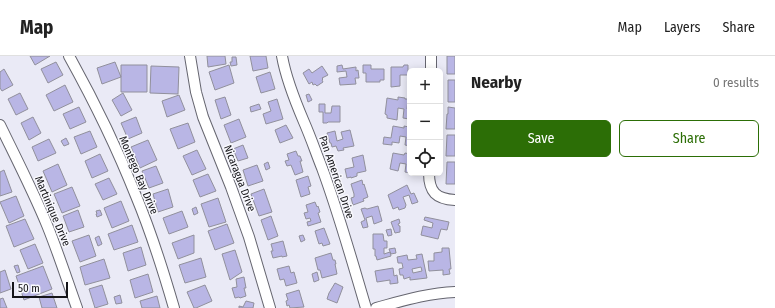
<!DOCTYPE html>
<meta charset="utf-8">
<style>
:root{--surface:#fff;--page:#f6f6f6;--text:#222;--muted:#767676;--line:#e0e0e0;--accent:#2c6e06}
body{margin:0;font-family:"Fira Sans Condensed",sans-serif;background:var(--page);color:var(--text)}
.controls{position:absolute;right:12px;top:12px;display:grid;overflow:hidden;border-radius:6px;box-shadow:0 2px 10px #0003}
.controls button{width:36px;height:36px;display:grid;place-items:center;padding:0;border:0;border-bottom:1px solid var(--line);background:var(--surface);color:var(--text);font:20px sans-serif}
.scale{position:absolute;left:12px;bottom:10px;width:56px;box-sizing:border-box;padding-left:4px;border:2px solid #151519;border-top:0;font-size:11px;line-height:14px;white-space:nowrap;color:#151519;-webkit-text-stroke:3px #f8f8fd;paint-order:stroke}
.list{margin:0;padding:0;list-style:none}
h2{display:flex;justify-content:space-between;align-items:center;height:52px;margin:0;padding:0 16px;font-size:17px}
h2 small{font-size:13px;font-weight:400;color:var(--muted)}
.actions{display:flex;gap:8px;padding:12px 16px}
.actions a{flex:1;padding:9px 0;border:1px solid var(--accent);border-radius:6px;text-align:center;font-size:14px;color:var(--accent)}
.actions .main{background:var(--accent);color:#fff}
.icon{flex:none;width:22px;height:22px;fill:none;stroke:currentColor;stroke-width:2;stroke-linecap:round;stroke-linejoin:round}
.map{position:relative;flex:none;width:455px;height:252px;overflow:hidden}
header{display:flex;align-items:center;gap:24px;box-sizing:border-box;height:56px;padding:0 20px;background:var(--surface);border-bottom:1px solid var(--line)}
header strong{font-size:19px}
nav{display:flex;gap:22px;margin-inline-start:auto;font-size:14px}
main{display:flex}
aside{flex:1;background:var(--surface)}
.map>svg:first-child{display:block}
</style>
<header>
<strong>Map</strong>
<nav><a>Map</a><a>Layers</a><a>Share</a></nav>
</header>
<main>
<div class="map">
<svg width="455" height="252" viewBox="0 0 455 252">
<rect width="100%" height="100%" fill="#eaeaf6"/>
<path fill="#b9b6e5" stroke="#91909c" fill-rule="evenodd" d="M30,0H50L35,9Z
M207,0H225L226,8L208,11Z
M250,0H266L268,12L253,15Z
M447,0H455V18H447Z
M232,1H236L237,9L231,10L230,6H232Z
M56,6L63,19L48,27L41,13Z
M115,6L121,21L102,28L97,12Z
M121,9H147V36H121Z
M229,9L234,27L215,34L209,16Z
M342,9L343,13L356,11V15L358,14L359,22H355L356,28L340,29L339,22L347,21L346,15L337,16V10Z
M363,9H371V13H384V24H380V26H366V17H363Z
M404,9H408V19H400V30L391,31V11H403Z
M151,10L179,11L178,38L150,37Z
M322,10L328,19L322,22L323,23L322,24L323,26L317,30L315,28L313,29L312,26L309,28L303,17L309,13L312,17Z
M4,13L13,29L2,35L0,32V16Z
M270,16L275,33L261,37L256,21Z
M448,24H455V46H448Z
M65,29L73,46L54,55L46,39Z
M20,37L28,53L16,59L8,43Z
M123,37L132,54L121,60L112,44Z
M309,38L312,44L308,46L306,39Z
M179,39L185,54L167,61L162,45Z
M225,41L231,59L221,63L215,44Z
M398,41L405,42V43H408L407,53H410L409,63L403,62L404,53L398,52L397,64L387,62V59L385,58L387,42L398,44Z
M277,43L283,63L266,68L263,58L271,55L268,46Z
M259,48L261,53L251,56L250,51Z
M319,48H325V57H331L332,50H340V66H328L327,67H323V56H319Z
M79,51L86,66L70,73L63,58Z
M448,51L455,52V73H446L447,58H448Z
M33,61L41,77L29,84L21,67Z
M136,61L142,77L128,83L121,67Z
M239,63L246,81L231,87L224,69Z
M188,67L195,86L178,93L170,73Z
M286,69L293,82L280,87L275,74Z
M393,70L404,72V70L409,71L408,83H410V90L405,89L406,81L400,80L399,87L392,86V89L383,88L384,81L391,82Z
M350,74L354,90L343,92L344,94L338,95L336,90L332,91L331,87H330L327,77L335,75L337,85L343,83L341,76Z
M90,75L97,91L81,98L74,81Z
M447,79H455V100H446Z
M66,82L69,88L64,90L61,85Z
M49,83L56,97L38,105L32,91Z
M148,84L157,104L140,112L131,91Z
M243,89L248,102L238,105L233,93Z
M197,94L206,113L192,119L183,100Z
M296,95L298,100H300L302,105H300L303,116L295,119L291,109L287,110L285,105L289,104L287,98Z
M393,97L404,99L405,97L410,98L408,110H410V117L405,116L406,108L400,107L398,115L390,113Z
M100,98L108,115L92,122L85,105Z
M363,99L366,115L357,117V120L351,122V121L347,122L345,113L354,111L352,102Z
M268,106L270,112L266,114L264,108Z
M447,106H455V128H446Z
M58,108L67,129L52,136L43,115Z
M257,109L263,125L248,130L243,114Z
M156,110L163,127L149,132L142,115Z
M4,114L12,136L0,140V116Z
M208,118L216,135L200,141L193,124Z
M308,120L311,130L308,131L310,138L301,141L296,124Z
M109,122L117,138L103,144L95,128Z
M362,124L363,129L364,128L368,141L363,143L364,145L353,149L351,142L354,141V138L351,128Z
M407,129L411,138L414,137L418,146L412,148L409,139L403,141L406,149L405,152L399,154L398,151L393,153L388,139Z
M72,131L80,150L62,157L54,138Z
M168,133L173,151L158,156L153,138Z
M264,133L272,156L259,160L251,138Z
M16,140L24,160L9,167L0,146Z
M218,142L226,166L209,171L201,148Z
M121,145L129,165L112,172L104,152Z
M315,146L317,151L318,150L320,156L318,157L321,166L308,170L307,166L311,165L310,162L306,163L304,157L308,156L306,149Z
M378,150L382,165L374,168L372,160L366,162L368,171L363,172L361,166L365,164L361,153L365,152L367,153Z
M196,151L198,157L194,159L192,153Z
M78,154L84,171L69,176L63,160Z
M100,154L102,159L97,161L96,158H97L96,155Z
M182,155L188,171L169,178L163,162Z
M271,160L278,180L268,184L261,164Z
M425,161L449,166L447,174L441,173L438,183L421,179L423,170L432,172L433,167L424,164Z
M25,163L34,183L14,191L6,170Z
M399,163L400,167L398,168L399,170H400V176L395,177L391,166Z
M227,168L234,187L215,194L208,175Z
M132,169L138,186L114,194L108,178Z
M324,172L330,188L323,190L322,187L319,188L318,185L315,175Z
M391,173L392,179L388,180L386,174Z
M373,178H383L384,185H387V192H384V198L390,196L391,200L377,204L376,200H375V193H373Z
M89,179L96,200L80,206L72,185Z
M194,179V197L178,203L172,187Z
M303,179L305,184L301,186L299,180Z
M99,180L102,188L98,190L95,182Z
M283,185L287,200L282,201V200L273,202L271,195H273L271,188Z
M35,188L43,207L28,213L20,194Z
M141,191L146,209L128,215L123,197Z
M395,192L396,197L391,198L389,193Z
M442,192H449L451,213H449L450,218L443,219V214L429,215L428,205H434V197L442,196Z
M235,194L242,216L230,224L222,198Z
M331,197L333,204H335L336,208H335L337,218L322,222L320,214H318L315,202Z
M422,198L427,222L410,224V221L404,223L403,219H400L399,213L403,212L402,207H398L397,201L407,199L408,204L417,203L416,199ZM421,211L422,215L413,217L412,213Z
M201,202L206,221L185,227L179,209Z
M104,203L110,222L85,229L80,211Z
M18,209L20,216L17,217L14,210Z
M43,210L52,233L24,244L16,220Z
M289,210L291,217L294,216L297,227L286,230L284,223L280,224L277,213Z
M393,212L394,220L397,219L398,227L390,228V224L377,226L375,215Z
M5,214L11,233L0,237V216Z
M317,216L319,224L314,226L312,218Z
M148,218L153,236L135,242L130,224Z
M244,221L246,232H244L246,240L240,242L239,241L235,242L232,232L237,231L236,223Z
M335,227L343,231L337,247L327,243L329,237Z
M102,229L108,248L95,252L89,233Z
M205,229L212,245L196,252H194L187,236Z
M299,234L304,251L290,252L289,249L287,250L286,245L288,244L286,238Z
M52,237L57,252H42L39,241Z
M120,239L122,247L116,248L114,241Z
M157,240L160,252H142L140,245Z
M3,242L7,252H0V243Z
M246,245L254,247L253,252H239V250L243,251Z"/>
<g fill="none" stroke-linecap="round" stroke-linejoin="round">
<defs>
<path id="minor" d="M69,0C94,45 117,92 136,140C151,176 163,214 174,252
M190,0L196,36L203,61L231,131L249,181L270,252
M282,0C286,23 295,45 304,66C311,82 316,97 322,112C339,158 352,205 366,252
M431,15V0
M0,69C16,102 33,135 47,169C58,196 67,224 77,252
M429,117C429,136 436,143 455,144
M376,252C402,245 428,237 455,236"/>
</defs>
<use href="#minor" stroke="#65656f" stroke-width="12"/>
<use href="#minor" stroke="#fff" stroke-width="10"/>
</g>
<g text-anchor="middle" stroke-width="3" stroke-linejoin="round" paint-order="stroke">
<g font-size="11" fill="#151519" stroke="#f8f8fd">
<text transform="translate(139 119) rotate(67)" y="4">Montego Bay Drive</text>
<text transform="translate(337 121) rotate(71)" y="4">Pan American Drive</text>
<text transform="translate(240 122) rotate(69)" y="4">Nicaragua Drive</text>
<text transform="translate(53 155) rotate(67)" y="4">Martinique Drive</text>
</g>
</g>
</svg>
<div class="controls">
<button>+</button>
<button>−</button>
<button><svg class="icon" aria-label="locate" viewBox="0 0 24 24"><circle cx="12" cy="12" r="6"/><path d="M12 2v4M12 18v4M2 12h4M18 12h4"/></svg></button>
</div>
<div class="scale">50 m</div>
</div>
<aside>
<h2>Nearby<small>0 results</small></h2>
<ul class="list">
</ul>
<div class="actions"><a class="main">Save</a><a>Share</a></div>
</aside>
</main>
